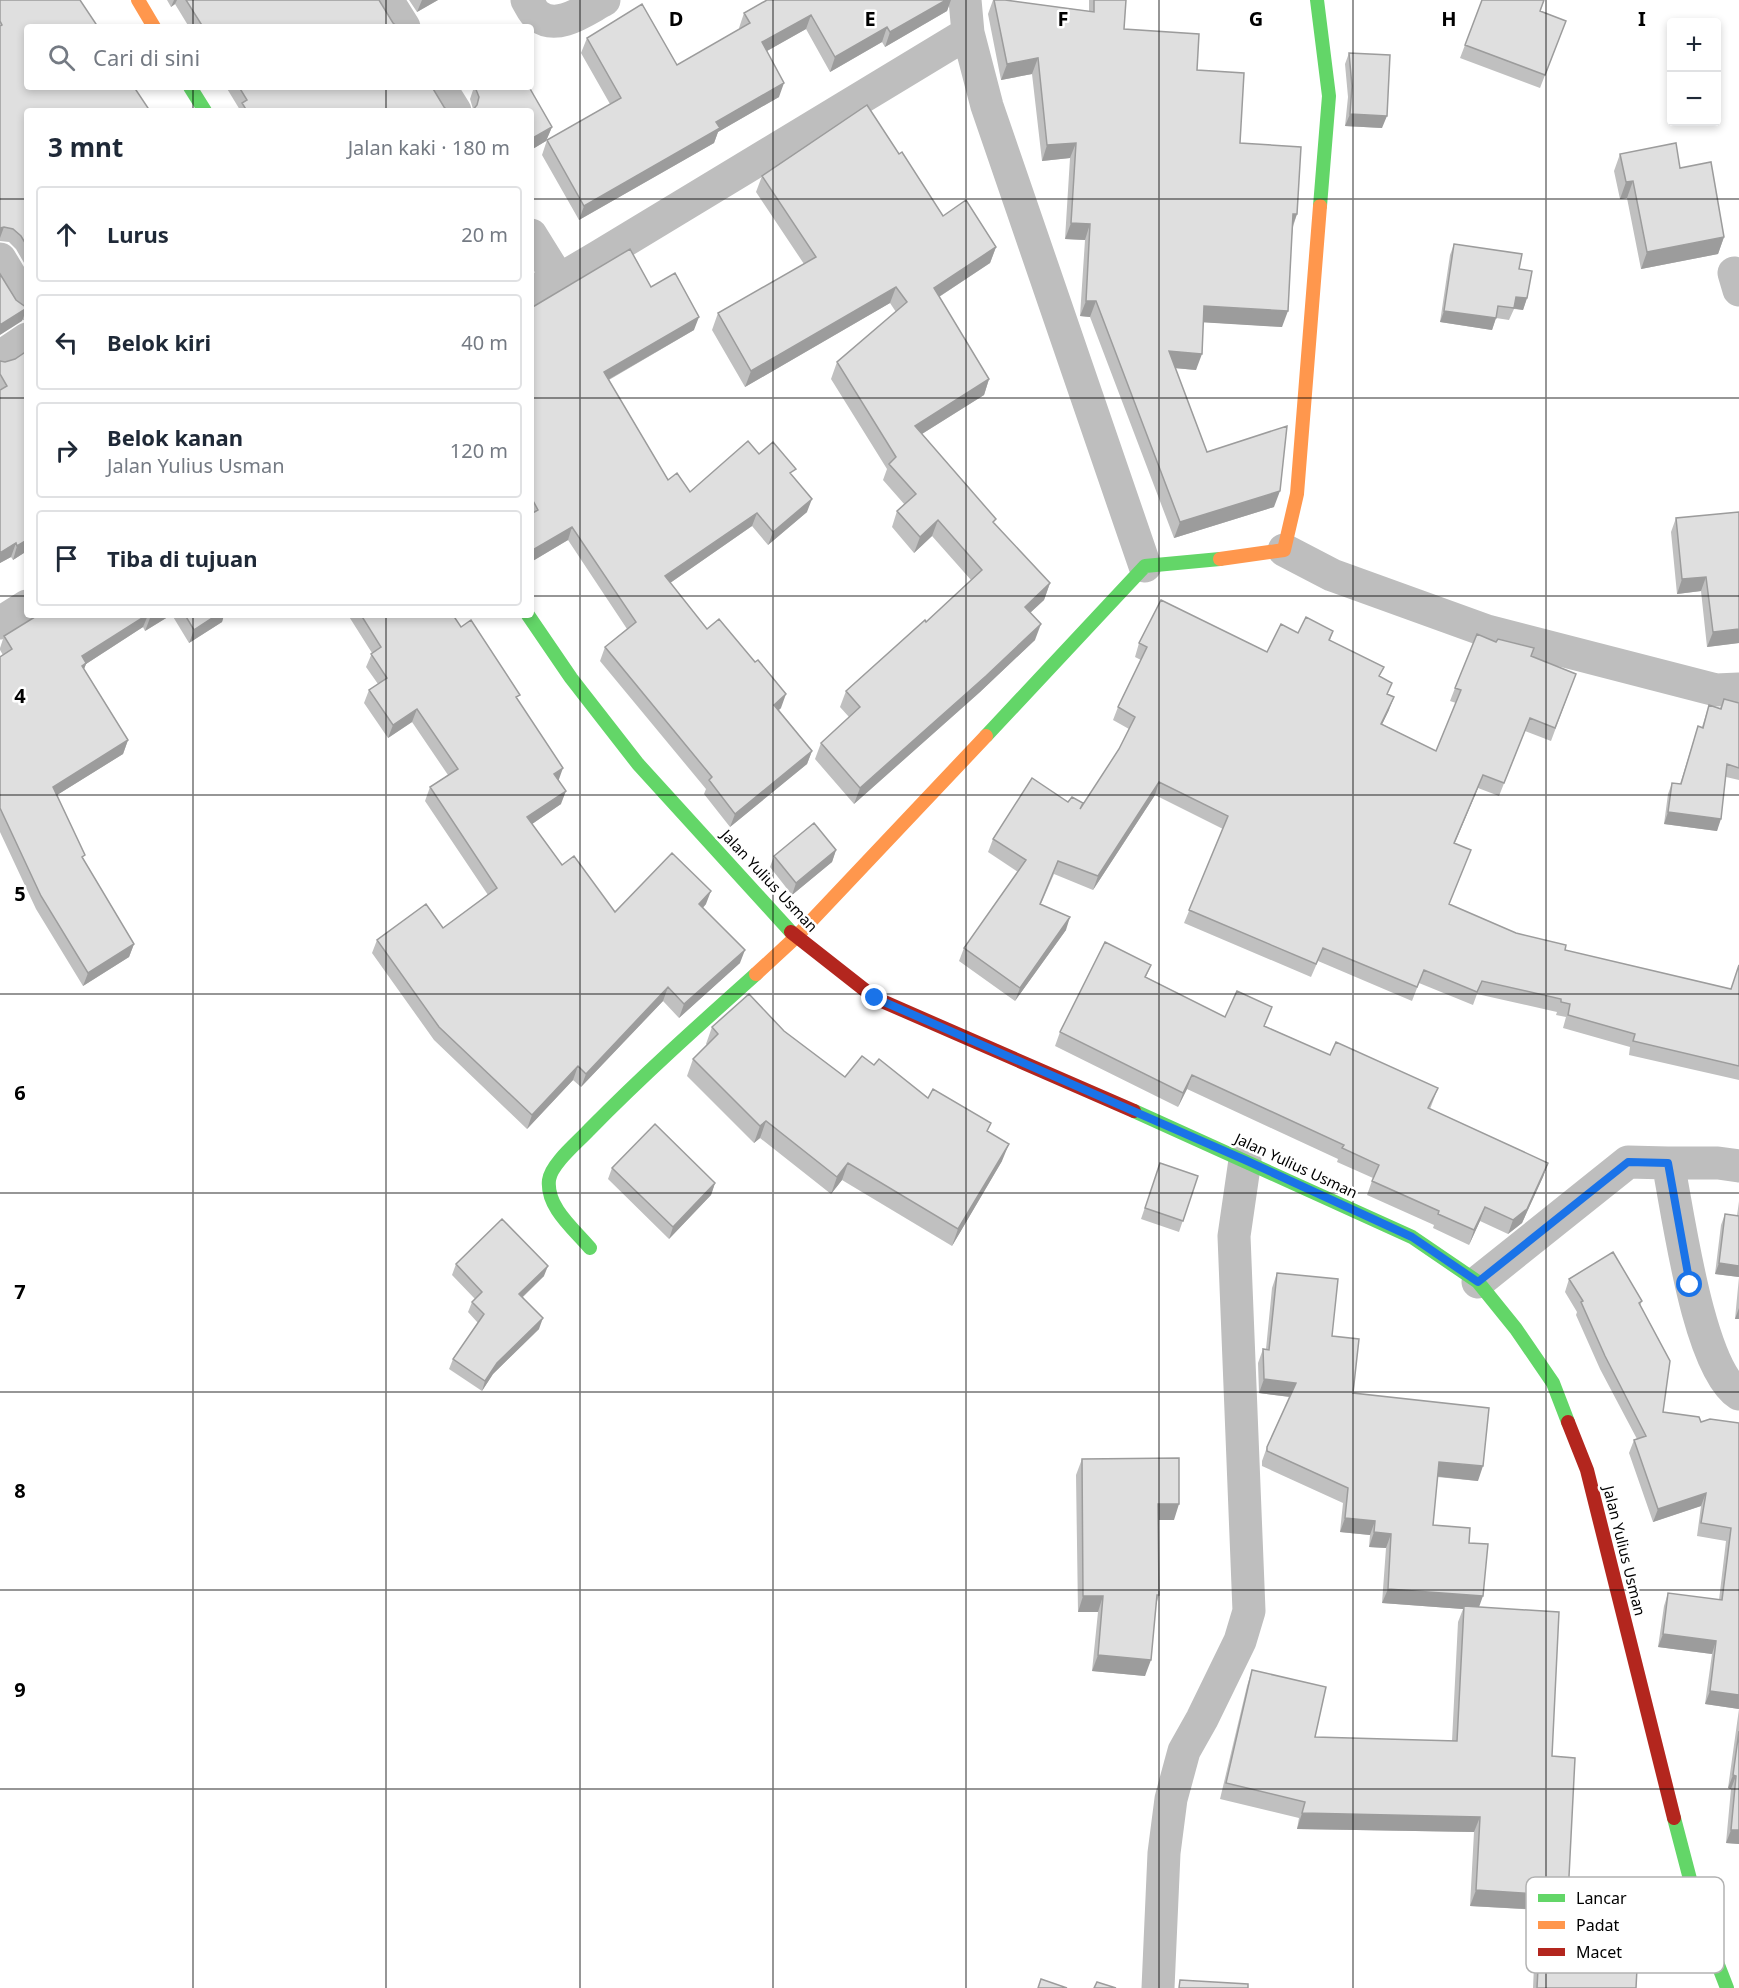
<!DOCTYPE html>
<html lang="id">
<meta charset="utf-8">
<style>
:root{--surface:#fff;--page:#f2f2f3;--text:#1f2937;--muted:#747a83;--line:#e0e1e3}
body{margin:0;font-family:"Noto Sans",sans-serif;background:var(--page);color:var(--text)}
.controls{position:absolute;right:18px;top:18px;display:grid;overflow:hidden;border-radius:6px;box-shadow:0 3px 9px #0003}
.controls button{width:54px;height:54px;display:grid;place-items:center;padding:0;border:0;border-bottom:2px solid var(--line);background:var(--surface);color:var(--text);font:30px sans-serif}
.stop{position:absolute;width:18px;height:18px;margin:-14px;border:4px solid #1a73e8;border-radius:50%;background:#fff}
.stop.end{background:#1a73e8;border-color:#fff;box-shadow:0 2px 6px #0008}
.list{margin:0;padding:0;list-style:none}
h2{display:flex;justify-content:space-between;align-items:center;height:78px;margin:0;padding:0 24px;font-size:26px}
h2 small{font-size:20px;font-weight:400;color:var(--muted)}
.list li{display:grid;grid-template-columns:39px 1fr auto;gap:18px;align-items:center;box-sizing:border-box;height:96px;margin:0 12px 12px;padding:0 12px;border:2px solid var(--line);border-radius:6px}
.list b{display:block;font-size:22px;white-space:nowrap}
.list p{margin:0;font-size:20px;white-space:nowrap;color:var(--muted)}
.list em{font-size:20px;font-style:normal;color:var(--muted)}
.icon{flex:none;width:33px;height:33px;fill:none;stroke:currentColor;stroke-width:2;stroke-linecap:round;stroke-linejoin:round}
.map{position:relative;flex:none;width:1739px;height:1988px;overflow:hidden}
.search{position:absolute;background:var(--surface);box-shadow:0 3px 9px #0003;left:24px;top:24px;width:510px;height:66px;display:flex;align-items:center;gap:15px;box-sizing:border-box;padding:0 21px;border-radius:6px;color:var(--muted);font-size:22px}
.panel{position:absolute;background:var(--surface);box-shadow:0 3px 9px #0003;left:24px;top:108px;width:510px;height:510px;border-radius:6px}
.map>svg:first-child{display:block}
</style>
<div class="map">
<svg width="1739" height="1988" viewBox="0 0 1739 1988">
<rect width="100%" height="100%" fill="#fff"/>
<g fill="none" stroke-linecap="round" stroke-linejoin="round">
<path stroke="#bebebe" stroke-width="33" d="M387,0L404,27
M527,0C530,5 533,13 538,16C558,31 585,10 604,0
M965,0L968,33L987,106L1145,566
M440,87L455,111
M531,235L559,280
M0,259L27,304
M1734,273L1739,290
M531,292L559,280L598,257L968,33
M0,357L27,339
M1284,550L1332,575L1487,631L1716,690L1739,689
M0,623L27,606
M1739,1166L1718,1163H1668C1678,1212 1698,1368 1739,1394
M1478,1282L1628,1162L1668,1163
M1158,1988L1164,1853L1171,1799L1184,1751L1202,1719L1240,1641L1249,1611L1234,1236L1245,1160"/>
<path stroke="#63d668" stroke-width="14" d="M1317,0L1329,96L1320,206
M190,87L205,111
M528,615L571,678L638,764L791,932
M986,736L1145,566L1220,559
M1134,1111L1412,1237L1478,1282L1516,1329L1553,1383L1568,1422
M590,1248C574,1229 546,1207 549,1180C551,1164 578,1142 589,1130C642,1076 699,1025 756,974
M1674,1818L1701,1921L1727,1988"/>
<path stroke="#ff974d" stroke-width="14" d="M138,0L154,27
M1220,559L1284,550L1297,494L1320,206
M756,974L796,937L986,736"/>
<path stroke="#b3261e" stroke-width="14" d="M791,932L875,998L1134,1111
M1568,1422L1587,1470L1674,1818"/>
</g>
<path fill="#c0c0c0" d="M0,0L27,27V268L16,249L9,242L0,241Z
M167,0H379L393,23L398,27H189L175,4L171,7Z
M409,0H438L417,12Z
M767,0H951L947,11L885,47L882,42L830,72L806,29L767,51L779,97L718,132L714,143L579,220L542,155L547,140L610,104L581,53L587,38L677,65L740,29L739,28L744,13Z
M993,0H1005L1089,11V0H1126L1124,29L1197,70L1240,143L1297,214L1293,227L1282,327L1203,322L1196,370L1175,368L1207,452L1274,507L1174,538L1090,317L1080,316L1085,240L1065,239L1070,158L1042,161L1032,74L1001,80L988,14Z
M1540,11L1566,21L1540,88L1460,58L1465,45Z
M1349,53L1382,128L1345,126L1348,97L1345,64Z
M226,87H432L444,107L448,111H239L240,110Z
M474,87H529L552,127L546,141L531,150V111L473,109L470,99Z
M899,154L943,216L996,247L990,263L939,297L989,379L984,395L922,434L994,524L1050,583L1044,600L1030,613L1035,640L980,692L854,804L815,759L821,743L849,717L840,707L846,691L926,622L971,580L932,536L914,553L892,527L897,511L905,505L883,480L887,469L831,379L837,362L896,312L890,303L745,387L712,330L718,313L804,264L756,192L762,176Z
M1620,154L1724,237L1718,254L1641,269L1627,198L1620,199L1614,171Z
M1454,244L1519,269L1527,298L1523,310L1514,309L1509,320L1496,318L1492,330L1440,322L1450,255Z
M651,287L694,330L609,380L668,480L690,492L759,454L793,477L807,512L768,545L752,526L670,583L707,629L781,708L779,710L812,751L807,764L730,827L704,794L706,789L600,661L605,647L627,629L568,540L531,562V308Z
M27,351V551L13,560L11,557L0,563V374L5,362L15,359Z
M1739,512V643L1707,647L1701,591L1677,594L1671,532L1676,518Z
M38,615H171L145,631L143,627L86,664L84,669L128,740L123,754L57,795L83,860L134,944L129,957L83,986L36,909L0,832V657L3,655L0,650V648L4,636Z
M172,615H224L222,622L189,643Z
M348,615H453L461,627L518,700L559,780L561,804L532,824L562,865L615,912L706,904L703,908L740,963L679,1018L663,1001L581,1087L573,1080L527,1129L434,1040L372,953L377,940L443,928L488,895L425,801L430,787L448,775L412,722L388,738L364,703L369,690L378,684L366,667L372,653Z
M1333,631L1330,640L1380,677L1388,694L1389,710L1382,724L1436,751L1456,703L1450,701L1455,688L1531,656L1576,674L1551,741L1525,731L1499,796L1478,788L1455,843L1449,905L1516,933L1565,950L1731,989L1739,964V1080L1629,1055L1630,1047L1563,1028L1566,1017L1556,1015L1557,1012L1477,994L1473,1005L1419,983L1412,1001L1318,961L1311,977L1184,923L1223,829L1155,795L1093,890L1054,874L1041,904L1066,930L1015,1001L959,961L964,948L1018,872L988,852L993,839L1068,802L1081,808L1119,749L1129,729L1113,720L1118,707L1141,660L1135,657L1139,643L1267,652L1298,633Z
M1724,699L1739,703V780L1726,777L1717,831L1664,824L1668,794L1672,783L1680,784L1698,726L1702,727L1709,705L1720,708Z
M836,850L832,862L792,895L770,867L774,856Z
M1151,965L1146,977L1225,1017L1265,1026L1330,1055L1438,1088L1430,1109L1548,1163L1543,1177L1522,1223L1508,1234L1480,1221L1469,1245L1433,1228L1434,1225L1367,1195L1373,1178L1337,1162L1338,1159L1187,1089L1178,1107L1055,1046L1060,1032Z
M712,1027L784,1031L845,1077L874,1065L928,1098L988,1131L1002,1161L952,1246L842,1180L831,1194L760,1138L754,1143L687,1076L693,1059L707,1045L706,1044Z
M1160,1163L1198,1176L1179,1232L1141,1219Z
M612,1168L715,1183L711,1195L669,1239L608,1179Z
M1739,1201V1277L1715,1274L1721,1225L1725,1214L1737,1216Z
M456,1264L544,1276L523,1297L539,1329L493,1374L482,1391L449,1369L453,1359L478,1323L468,1312L472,1302L475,1299L452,1275Z
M1277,1273L1332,1336L1353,1393L1478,1481L1437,1477L1433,1525L1469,1543L1479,1607L1552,1756L1568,1896L1562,1910L1610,1927L1636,1988H1533L1536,1922L1540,1910L1470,1906L1474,1832L1297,1829L1299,1818L1220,1799L1247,1686L1252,1670L1315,1737L1452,1741L1458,1622L1463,1609L1382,1603L1386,1548L1369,1547L1370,1535L1340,1532L1343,1503L1262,1466V1461L1267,1447L1290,1397L1259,1393L1258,1363L1263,1349H1266L1272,1288Z
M1739,1277V1319H1735Z
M1569,1279L1642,1301L1640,1306L1663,1412L1701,1422L1739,1423V1709L1705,1704L1712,1654L1658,1647L1664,1606L1668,1593L1719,1600L1726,1541L1697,1536L1701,1506L1653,1522L1629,1453L1634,1440L1637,1439L1600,1369L1576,1315L1577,1312L1565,1292Z
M1082,1459L1174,1520H1159V1595L1156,1605L1145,1676L1092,1671L1098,1612H1078L1076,1475Z
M1739,1709V1844L1726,1843L1731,1789L1728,1788Z"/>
<path fill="#9c9c9c" d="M174,0H177L175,4L171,7Z
M422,0H438L417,12Z
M946,0H951L947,11L885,47L890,32Z
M811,15L806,29L756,57L762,42Z
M887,27L882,42L830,72L835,57Z
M1038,58L1032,74L1001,80L1007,64Z
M784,83L779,97L718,132L714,143L579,220L584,206L716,122Z
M1350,114L1387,116L1382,128L1345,126Z
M552,127L546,141L531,150V139Z
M1076,143L1070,158L1042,161L1047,145Z
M1633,181L1627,198L1620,199L1626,182Z
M1293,214H1297L1291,230Z
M1071,223L1090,224L1085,240L1065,239Z
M4,227L0,238V228Z
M1724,237L1718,254L1641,269L1647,252Z
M996,247L990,263L928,304L934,288Z
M896,287L890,303L745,387L751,371Z
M1516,297L1527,298L1523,310L1511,308Z
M1086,301H1096L1090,317L1080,316Z
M1204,306L1288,311L1282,327L1198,322Z
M27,308L22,321L0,335V325Z
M1444,311L1496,318L1492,330L1440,322Z
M699,317L694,330L599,385L604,372Z
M1169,351L1202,354L1196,370L1163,367Z
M989,379L984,395L909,442L915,426Z
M1280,491L1274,507L1174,538L1180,522Z
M812,499L807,512L768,545L773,532Z
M757,513L752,526L660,590L665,576Z
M938,520L932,536L914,553L920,537Z
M572,527L568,540L531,562V551Z
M27,540V551L13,560L17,546Z
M16,543L11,557L0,563V553Z
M1706,577L1701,591L1677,594L1682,579Z
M1050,583L1044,600L1019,623L1025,607Z
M147,615H148L143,627L86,664L81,676L82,656Z
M155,615H171L145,631L150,618Z
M217,615H224L222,622L189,643L194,630Z
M1041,624L1035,640L980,692L854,804L860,788Z
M1739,629V643L1707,647L1713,632Z
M786,694L781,708L769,718L774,705Z
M1394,697L1389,710L1376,737L1381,724Z
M417,709L412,722L388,738L393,725Z
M128,740L123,754L49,800L53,787Z
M812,751L807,764L730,827L735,814Z
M563,768L558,782L554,774Z
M1483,775L1478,788L1449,856L1454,843Z
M1159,782L1155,795L1093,890L1098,876Z
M566,791L561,804L522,831L527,817Z
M1668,812L1721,819L1717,831L1664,824Z
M836,850L832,862L792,895L796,883Z
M711,891L706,904L694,917L699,904Z
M1070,917L1066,930L1015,1001L1020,988Z
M134,944L129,957L83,986L88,973Z
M745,950L740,963L679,1018L684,1004Z
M668,987L663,1001L581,1087L586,1074Z
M578,1066L573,1080L527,1129L532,1115Z
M1192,1075L1187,1089L1178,1107L1183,1093Z
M766,1121L760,1138L754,1143L760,1126Z
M1009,1144L1002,1161L952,1246L958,1229Z
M848,1163L842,1180L831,1194L837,1177Z
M1548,1163L1543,1177L1522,1223L1508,1234L1513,1220Z
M715,1183L711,1195L669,1239L673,1227Z
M1485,1207L1480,1221L1469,1245L1474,1230Z
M1719,1263L1739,1266V1277L1715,1274Z
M548,1266L544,1276L515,1304L519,1294Z
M1739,1308V1319H1735Z
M543,1318L539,1329L493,1374L482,1391L485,1381L497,1363Z
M1264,1379L1296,1383L1291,1397L1259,1393Z
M1439,1462L1483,1466L1478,1481L1433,1476Z
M1706,1493L1701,1506L1653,1522L1658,1509Z
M1158,1504H1179L1174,1520H1153Z
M1345,1518L1375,1521L1370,1535L1340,1532Z
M1374,1532L1391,1534L1386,1548L1369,1547Z
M1388,1589L1483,1596L1478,1610L1464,1606L1463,1609L1382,1603Z
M1083,1596H1103L1098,1612H1078Z
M1663,1634L1716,1641L1712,1654L1658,1647Z
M1098,1655L1151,1660L1145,1676L1092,1671Z
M1710,1691L1739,1695V1709L1705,1704Z
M1733,1775L1736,1776L1731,1789L1728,1788Z
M1302,1813L1480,1817L1474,1832L1297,1829Z
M1731,1830H1739V1844L1726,1843Z
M1476,1890L1568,1896L1562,1911L1470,1906Z"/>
<path fill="#dfdfdf" stroke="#9c9c9c" stroke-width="1.5" d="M0,0H80L98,27H27V87H134L150,111H27V246L21,236L13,229L4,227L0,228V26L2,25L0,21Z
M186,0H379L393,23L398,27H203Z
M767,0H946L890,32L887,27L835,57L811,15L762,42L784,83L716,122L720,128L584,206L547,140L621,98L587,38L642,4L677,65L750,23L744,13Z
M994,0H1005L1094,12V0H1126L1124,29L1199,34L1197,70L1244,73L1240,143L1301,147L1297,214H1293L1288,311L1204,306L1202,354L1169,351L1207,452L1287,426L1280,491L1180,522L1096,301H1086L1090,224L1071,223L1076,143L1047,145L1038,58L1007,64Z
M1482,0H1544L1540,11L1566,21L1545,75L1465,45Z
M1349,53L1390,55L1387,116L1350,114L1352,86Z
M239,87H432L444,107L448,111H247L242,103L247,100Z
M475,87H529L552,127L531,139V111H472L477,105L479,97Z
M867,105L899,154L902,152L943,216L966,200L996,247L934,288L989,379L915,426L996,519L993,522L1050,583L1025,607L1041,624L986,676L860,788L821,743L860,707L846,691L925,620L926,622L982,570L938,520L920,537L897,511L916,494L889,464L896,457L837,362L907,302L896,287L751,371L718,313L816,257L762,176Z
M1676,143L1680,168L1711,162L1724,237L1647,252L1633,181L1626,182L1620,154Z
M1454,244L1522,254L1519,269L1532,271L1527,298L1516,297L1514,308L1498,306L1496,318L1444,311Z
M630,249L651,287L675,273L699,317L604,372L668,480L677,473L690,492L748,441L759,454L773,442L796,469L790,473L812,499L773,532L757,513L665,576L707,629L719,619L755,662L758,660L786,694L774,705L812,751L735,814L709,780L712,777L605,647L636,622L572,527L531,551V514L538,510L531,497V308Z
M0,274L16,300L27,308L0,325Z
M27,351V540L17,546L16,543L0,553V390L7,386L0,374V361L5,362L15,359Z
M1739,512V629L1713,632L1706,577L1682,579L1676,518Z
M1161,600L1267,652L1281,624L1298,633L1306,617L1333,631L1329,640L1384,667L1379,676L1392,683L1387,694L1394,697L1381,724L1436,751L1461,690L1455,688L1477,634L1496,642L1498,639L1534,648L1531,656L1576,674L1555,728L1530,718L1504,783L1483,775L1454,843L1471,850L1449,904L1516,933L1566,945L1565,950L1731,989L1739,965V1066L1633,1041L1635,1034L1568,1015L1570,1004L1561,1002V999L1482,981L1477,992L1424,970L1417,987L1323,948L1316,964L1189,910L1228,816L1159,782L1098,876L1058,861L1040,904L1070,917L1020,988L964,948L1026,860L993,839L1032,778L1068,802L1072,797L1083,803L1080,809L1119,749L1135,717L1118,707L1147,647L1139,643Z
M38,615H147L82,656L86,663L82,666L128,740L53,787L85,855L82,857L134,944L88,973L41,896L0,808V657L12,649L4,636Z
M185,615H217L194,630Z
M361,615H453L461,627L471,620L520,695L516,697L563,768L554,774L566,791L527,817L562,865L574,856L615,912L672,853L711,891L699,904L745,950L684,1004L668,987L586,1074L578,1066L532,1115L439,1027L377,940L426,904L443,928L497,888L430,787L458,769L417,709L393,725L369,690L387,678L371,654L381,647Z
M1724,699L1739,703V768L1727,764L1721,819L1668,812L1672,783L1681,784L1698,726L1703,728L1709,705L1721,709Z
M814,823L836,850L796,883L774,856Z
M1105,942L1151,965L1145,977L1225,1017L1237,991L1272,1007L1264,1026L1330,1055L1336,1042L1438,1088L1428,1108L1548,1163L1527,1209L1513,1220L1485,1207L1474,1230L1438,1214L1439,1211L1372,1181L1379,1165L1342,1148L1344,1145L1192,1075L1183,1093L1060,1032Z
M749,994L784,1031L845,1077L862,1056L874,1065L879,1059L928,1098L933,1089L991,1123L987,1131L1009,1144L958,1229L848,1163L837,1177L766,1121L760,1126L693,1059L718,1034L712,1027Z
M655,1124L715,1183L673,1227L612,1168Z
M1160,1163L1198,1176L1183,1221L1145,1208Z
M1725,1214L1739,1216V1266L1719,1263Z
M502,1219L548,1266L519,1294L543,1318L497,1363L485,1381L453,1359L484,1314L472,1302L482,1292L456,1264Z
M1613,1252L1642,1301L1639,1303L1670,1361L1663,1412L1699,1417L1701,1422L1710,1419L1739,1423V1695L1710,1691L1716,1641L1663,1634L1668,1593L1722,1600L1731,1528L1701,1523L1706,1493L1658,1509L1634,1440L1646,1436L1605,1356L1581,1302L1583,1301L1569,1279Z
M1277,1273L1338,1279L1332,1336L1359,1339L1353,1393L1489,1408L1483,1466L1439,1462L1433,1525L1470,1528L1469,1543L1488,1544L1483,1596L1388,1589L1391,1534L1374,1532L1375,1521L1345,1518L1348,1488L1267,1451V1447L1296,1383L1264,1379L1263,1349L1269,1350Z
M1179,1458V1504H1158L1159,1595H1157L1151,1660L1098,1655L1103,1596H1083L1082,1459Z
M1464,1606L1559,1612L1552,1756L1575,1758L1568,1896L1476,1890L1480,1817L1302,1813L1305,1802L1226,1783L1252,1670L1326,1687L1315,1737L1457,1741Z
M1739,1731V1830H1731L1736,1776L1733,1775Z
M1541,1909L1610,1913V1927L1639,1929L1636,1988H1537Z
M1041,1979L1067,1988H1038Z
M1180,1980L1248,1984V1988H1179Z
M1097,1982L1116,1988H1094Z"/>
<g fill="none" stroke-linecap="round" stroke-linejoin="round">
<path stroke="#1a73e8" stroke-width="8" d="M875,998L1245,1160L1412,1237L1478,1282L1628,1162L1668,1163L1690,1285"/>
</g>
<path fill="none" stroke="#000" stroke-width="1.5" stroke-opacity="0.55" d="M193,0V27M386,0V27M580,0V1988M773,0V1988M966,0V1988M1159,0V1988M1353,0V1988M1546,0V1988M193,87V111M386,87V111M0,199H27M531,199H1739M0,398H27M531,398H1739M0,596H27M531,596H1739M193,615V1988M386,615V1988M0,795H1739M0,994H1739M0,1193H1739M0,1392H1739M0,1590H1739M0,1789H1739"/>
<g text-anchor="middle" stroke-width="5" stroke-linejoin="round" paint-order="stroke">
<g font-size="15" fill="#000" stroke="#fff">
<text transform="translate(769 881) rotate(47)" y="5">Jalan Yulius Usman</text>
<text transform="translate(1296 1166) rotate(25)" y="5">Jalan Yulius Usman</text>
<text transform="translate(1624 1551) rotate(76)" y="5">Jalan Yulius Usman</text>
</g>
</g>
<rect x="1526" y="1877" width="198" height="96" rx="9" fill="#fff" stroke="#b2b2b2" stroke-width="1.5"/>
<rect x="1538" y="1894" width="27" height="8" fill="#63d668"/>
<rect x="1538" y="1921" width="27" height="8" fill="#ff974d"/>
<rect x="1538" y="1948" width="27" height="8" fill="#b3261e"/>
<g font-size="16" fill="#000">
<text x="1576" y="1904">Lancar</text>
<text x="1576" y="1931">Padat</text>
<text x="1576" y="1958">Macet</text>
</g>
<g font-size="20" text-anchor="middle" font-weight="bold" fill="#000" stroke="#fff" stroke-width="5" stroke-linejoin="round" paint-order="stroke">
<text x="676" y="26">D</text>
<text x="870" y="26">E</text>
<text x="1063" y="26">F</text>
<text x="1256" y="26">G</text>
<text x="1449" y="26">H</text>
<text x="1642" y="26">I</text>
<text x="20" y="703">4</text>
<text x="20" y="901">5</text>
<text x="20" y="1100">6</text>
<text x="20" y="1299">7</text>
<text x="20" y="1498">8</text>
<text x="20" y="1697">9</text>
</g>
</svg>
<div class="controls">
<button>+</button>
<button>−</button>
</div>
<div class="stop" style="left:1690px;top:1285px"></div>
<div class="stop end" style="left:875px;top:998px"></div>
<div class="search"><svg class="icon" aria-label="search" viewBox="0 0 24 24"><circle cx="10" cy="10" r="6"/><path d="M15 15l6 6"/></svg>Cari di sini</div>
<section class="panel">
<h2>3 mnt<small>Jalan kaki · 180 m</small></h2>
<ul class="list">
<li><svg class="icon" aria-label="ahead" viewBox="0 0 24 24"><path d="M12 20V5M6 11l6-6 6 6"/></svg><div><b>Lurus</b></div><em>20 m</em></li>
<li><svg class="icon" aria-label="left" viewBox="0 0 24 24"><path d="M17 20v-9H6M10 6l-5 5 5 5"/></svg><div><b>Belok kiri</b></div><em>40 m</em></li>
<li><svg class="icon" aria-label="right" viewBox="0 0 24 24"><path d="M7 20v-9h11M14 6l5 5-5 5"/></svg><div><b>Belok kanan</b><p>Jalan Yulius Usman</p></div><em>120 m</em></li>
<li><svg class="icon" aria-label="arrive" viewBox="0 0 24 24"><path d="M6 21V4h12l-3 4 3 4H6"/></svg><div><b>Tiba di tujuan</b></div></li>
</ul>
</section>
</div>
